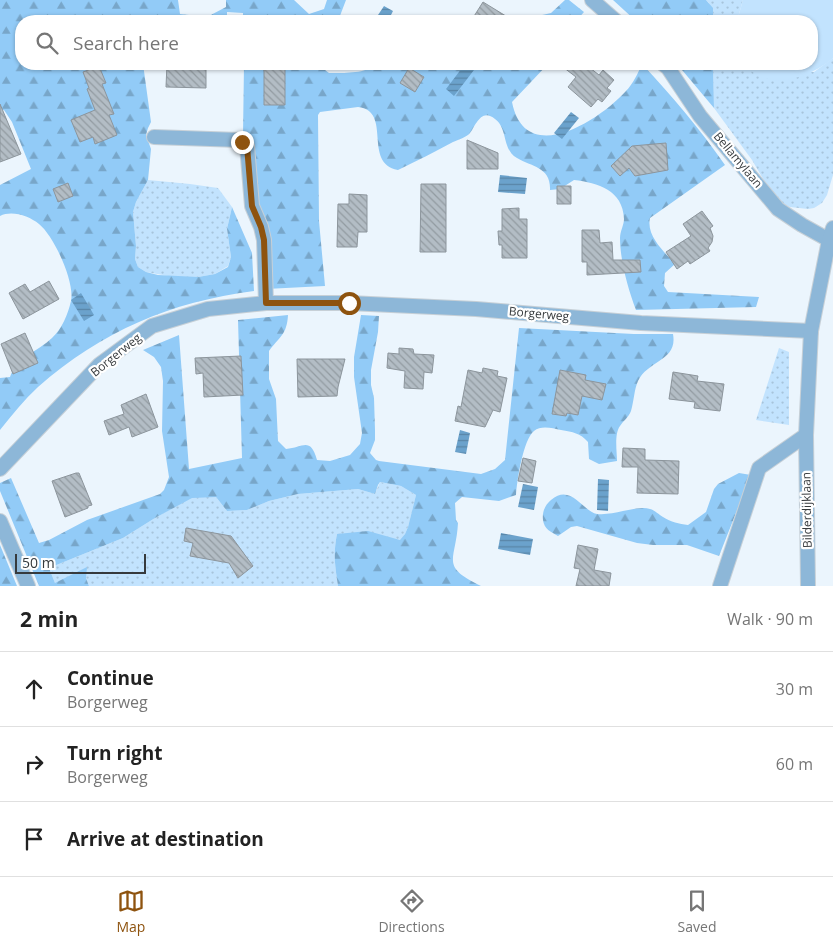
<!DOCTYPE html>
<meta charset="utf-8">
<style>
:root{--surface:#fff;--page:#f6f6f6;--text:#222;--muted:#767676;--line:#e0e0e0;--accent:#8e530f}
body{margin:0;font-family:"Open Sans",sans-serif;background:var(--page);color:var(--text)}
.scale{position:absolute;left:15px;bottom:12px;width:131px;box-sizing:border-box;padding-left:5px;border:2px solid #363a3d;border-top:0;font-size:14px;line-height:18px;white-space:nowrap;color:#363a3d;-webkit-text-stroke:4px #fff;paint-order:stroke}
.stop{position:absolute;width:15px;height:15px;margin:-11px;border:4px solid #8e530f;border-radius:50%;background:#fff}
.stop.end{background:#8e530f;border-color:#fff;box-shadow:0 1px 5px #0008}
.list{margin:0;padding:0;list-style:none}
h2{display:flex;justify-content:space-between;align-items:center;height:65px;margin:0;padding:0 20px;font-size:21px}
h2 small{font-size:16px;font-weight:400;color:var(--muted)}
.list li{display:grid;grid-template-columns:32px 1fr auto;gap:15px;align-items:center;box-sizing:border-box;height:75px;padding:0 20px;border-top:1px solid var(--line)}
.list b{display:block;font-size:19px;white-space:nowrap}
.list p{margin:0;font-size:16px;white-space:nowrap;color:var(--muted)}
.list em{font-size:16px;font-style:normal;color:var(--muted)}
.icon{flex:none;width:28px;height:28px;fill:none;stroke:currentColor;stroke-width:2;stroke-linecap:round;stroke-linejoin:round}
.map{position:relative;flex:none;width:833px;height:586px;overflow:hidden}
.search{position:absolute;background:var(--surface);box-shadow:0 1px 4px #0004;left:15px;right:15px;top:15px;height:55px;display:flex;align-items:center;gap:12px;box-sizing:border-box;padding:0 18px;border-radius:20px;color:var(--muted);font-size:19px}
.sheet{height:290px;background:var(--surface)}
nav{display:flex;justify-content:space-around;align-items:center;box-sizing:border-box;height:70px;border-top:1px solid var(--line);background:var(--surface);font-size:14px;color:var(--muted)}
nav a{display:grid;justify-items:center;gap:2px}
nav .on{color:var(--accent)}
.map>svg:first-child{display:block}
</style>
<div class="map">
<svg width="833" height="586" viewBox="0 0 833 586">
<defs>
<pattern id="grass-dots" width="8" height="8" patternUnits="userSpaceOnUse" patternTransform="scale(1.25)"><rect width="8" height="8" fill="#c2e3fe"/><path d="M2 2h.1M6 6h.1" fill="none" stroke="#a7c4db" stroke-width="1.8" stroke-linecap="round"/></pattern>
<pattern id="forest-firs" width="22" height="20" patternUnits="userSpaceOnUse" patternTransform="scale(1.25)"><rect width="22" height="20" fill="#92cbf7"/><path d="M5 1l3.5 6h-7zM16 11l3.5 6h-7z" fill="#78a6c9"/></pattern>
<pattern id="water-rules" width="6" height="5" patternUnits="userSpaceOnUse" patternTransform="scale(1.25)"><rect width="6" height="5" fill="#6ba2cc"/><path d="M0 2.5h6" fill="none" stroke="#5985a7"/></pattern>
<pattern id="building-back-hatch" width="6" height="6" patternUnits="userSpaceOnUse" patternTransform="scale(1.25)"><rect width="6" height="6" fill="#b3bdc5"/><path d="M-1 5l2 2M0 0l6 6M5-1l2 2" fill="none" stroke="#929ba1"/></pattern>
</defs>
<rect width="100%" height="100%" fill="#ebf5fd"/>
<path fill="url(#grass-dots)" d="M706,0H743L737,21H713L709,3Z
M833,58V175L827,195L822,203L814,208L808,209L790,207L780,202L773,196L752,160L714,108L713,64H745L747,67L814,72Z
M148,180L190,184L218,188L232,207L227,229L231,257L228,266L215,274L198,277H174L146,272L138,267L135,259L136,246L133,212L136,202Z
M779,348L789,352V425L756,420Z
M380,482L401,486L416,495L408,527L405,534L401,540L337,534C333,553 335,567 338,586H89L86,578L55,583L49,568L123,538L155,518L192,497H216L227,511L247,510L269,501L298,494L358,489L375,494Z"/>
<path fill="url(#forest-firs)" d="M0,0H178L180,14L207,17L226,7V0H294L309,14L324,9L327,0H346L338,21H243V13L227,12V21H21V64H143L151,122L148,128L146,135L151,149L148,180L136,202L133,212L136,246L135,259L138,267L146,272L158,275L198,277L215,274L228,267L231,257L227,229L232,207L252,253L254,291C170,302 102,331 38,387C24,400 12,415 0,430V378L10,377C17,358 38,351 52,338C62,329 68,314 71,301C75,282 54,236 39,224C29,216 12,210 0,216V185L31,169L12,122L4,110L0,111Z
M565,0H569L584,12L576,21H523L525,19L551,13Z
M613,0H706L713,8V21H636Z
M244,64H325V70L329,73C341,73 368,74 375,64H548L512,102C525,168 599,121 626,91C633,84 638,73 642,64C672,96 700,129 725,165L650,218C646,236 664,251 675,264L665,273L664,286L668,292L759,297L756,307L636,310C628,289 620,260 620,238C620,231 624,225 624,219C623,190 598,183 574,180L560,189L550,190C551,167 532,167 517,158C502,150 508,128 495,119C481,107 475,127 470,133C467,137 458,140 453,142C435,152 416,161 398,170C362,163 393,111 358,107L320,112L318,115L319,221L325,286L266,289L243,135Z
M677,64H713L714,108Z
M288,315C287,335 279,337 269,351V379L276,399L278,441L286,449C303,448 310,436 317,460L330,461L350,455L360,444L362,433L354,377V357L361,315L379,316L378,332L371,370V385L374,398L375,430V440L370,453L376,460L379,461L481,474L495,469L505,460L519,328L634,334H673C678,361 648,360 638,381C634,390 634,401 631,411C628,418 624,420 620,426C614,434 617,452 617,461L599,464L589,459L588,442C580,433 573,432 561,430C552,428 541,425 534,431C523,440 517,481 516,495L499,501L462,497L455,503L456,520L458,523C456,561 439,566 481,586H338C335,566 333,554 337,534L368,531L400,540L405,534L408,527L416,495L401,486L380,482L378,485L375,494L358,489L298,494L269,501L247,510L227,511L216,497L192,498L155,518L123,538L49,568L55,583L87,567L86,578L89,586H39L0,491V483L11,478L39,543L49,540L87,520L160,494L164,490L169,477L162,431L163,381L161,367L154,357L143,350L179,335L189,469L242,458L238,320Z
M739,473L751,475L719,556L687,545H653L637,543L577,526L571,527L558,536C551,532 544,529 543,520C542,512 545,505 551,500C571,483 582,511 597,514C614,516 637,505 650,509C655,510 659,515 663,517C671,522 679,524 688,525L706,512L714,489L718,484Z
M0,545L17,586H0Z"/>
<path fill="#c2e3fe" d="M743,0H833V58C810,78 766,93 745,64H812V21H737Z"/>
<path fill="url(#water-rules)" d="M384,6L393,11L388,21H374Z
M465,64L474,70L454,96L446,89Z
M571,112L579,118L562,139L554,133Z
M500,175L527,178L525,194L498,192Z
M81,293L94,315L84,321L71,300Z
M460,430L470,433L466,454L455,452Z
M598,479L609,480L608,511L597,510Z
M523,484L538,487L534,510L518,507Z
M501,533L533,539L530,555L498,549Z"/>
<path fill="url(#building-back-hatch)" stroke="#8c959c" d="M483,2L514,21H471Z
M167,64H206V88L166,87Z
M264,64H285V105H264Z
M559,64H585L599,75L603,70L614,80L607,88L611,91L602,102L598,99L591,107L568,87L576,77Z
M99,66L106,83L102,84L114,114L109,115L117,135L95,144L93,137L80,142L71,120L95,110L87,89L89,88L83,72Z
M409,68L424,77L415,92L400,83Z
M0,104L21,154L0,162Z
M467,140L498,153V169H467Z
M666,143L668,170L635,176L629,168L620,176L611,166L632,146Z
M68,183L73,196L58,202L53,189Z
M421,184H446V252H420Z
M557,186H571V204H557Z
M349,194L367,195V232H358L357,247H337L338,204H349Z
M519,208V219H527V258H502V245H499L498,231H502V209Z
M702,211L713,226L710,228L713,236L712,242L708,248L710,251L690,264L688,261L677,269L666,252L691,236L683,224Z
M582,230H599L600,243L612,242L613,260H640L641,272L587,275V262H582Z
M49,281L59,299L23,319L9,293L25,284L30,292Z
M25,333L38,363L13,374L1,344Z
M399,348L413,349L414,354L434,355L432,373L424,372L423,389L404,388L405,371L387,368L388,353L399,354Z
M241,356L243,395L204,397L203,373L196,374L195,358Z
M297,359H345L338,387L337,396L298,397Z
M483,368L498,371L497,376L507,378L500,412L493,410L485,427L455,421L458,406L461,407L468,370L482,373Z
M560,370L586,375L585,380L606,384L602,400L582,396L578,415L567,413L566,416L552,414Z
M673,372L698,376L697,381L724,384L720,411L694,408L695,402L669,399Z
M146,394L158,427L132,437L129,427L109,435L104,421L124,414L121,405Z
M623,448L645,449V460L679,461L678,494L637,493L638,467H622Z
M523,458L536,461L532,483L518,481Z
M76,473H79L92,505L88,506V508L65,517L52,481Z
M186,528L231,536L253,566L238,578L229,563L190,556L193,543L184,541Z
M578,545L598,549L594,570L611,573L609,586H576L580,569L574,568Z"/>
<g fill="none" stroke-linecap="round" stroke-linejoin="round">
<defs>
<path id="minor" d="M592,0L616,21
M663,64L668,68L700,116L778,209L802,225L829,240
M154,137L239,140L247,146L252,206L261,227L264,240L266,303
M0,469L99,365L152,326L208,309L266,303H349L476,309L641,323L811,331
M0,521L28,586
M720,586L759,468L806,435"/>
<path id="tertiary" d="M808,586L806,435L811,331L829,240L833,228"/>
</defs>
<use href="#minor" stroke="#c7d0d7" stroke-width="16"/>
<use href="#tertiary" stroke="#c7d0d7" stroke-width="16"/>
<use href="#minor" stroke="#8db7d8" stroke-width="14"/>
<use href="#tertiary" stroke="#8db7d8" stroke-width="14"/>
</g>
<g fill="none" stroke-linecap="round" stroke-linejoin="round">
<path stroke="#8e530f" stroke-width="6" d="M242,142L247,146L252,206L261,227L264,240L266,303H349"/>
</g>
<g text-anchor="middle" stroke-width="4.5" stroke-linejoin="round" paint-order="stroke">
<g font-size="12" fill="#363a3d" stroke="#fff">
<text transform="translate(738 160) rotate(50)" y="4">Bellamylaan</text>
<text transform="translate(539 314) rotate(5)" y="4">Borgerweg</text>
<text transform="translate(116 355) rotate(-39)" y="4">Borgerweg</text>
<text transform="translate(807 510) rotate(-91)" y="4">Bilderdijklaan</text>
</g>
</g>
</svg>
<div class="scale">50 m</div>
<div class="stop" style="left:349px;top:303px"></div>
<div class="stop end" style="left:242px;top:142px"></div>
<div class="search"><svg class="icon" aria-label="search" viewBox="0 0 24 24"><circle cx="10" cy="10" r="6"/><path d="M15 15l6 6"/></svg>Search here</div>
</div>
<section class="sheet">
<h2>2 min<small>Walk · 90 m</small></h2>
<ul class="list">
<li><svg class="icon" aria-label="ahead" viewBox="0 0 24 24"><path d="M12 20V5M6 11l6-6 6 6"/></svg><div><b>Continue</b><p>Borgerweg</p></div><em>30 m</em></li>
<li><svg class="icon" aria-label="right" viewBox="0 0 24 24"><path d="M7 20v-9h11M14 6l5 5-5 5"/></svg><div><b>Turn right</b><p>Borgerweg</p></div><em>60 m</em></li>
<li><svg class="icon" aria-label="arrive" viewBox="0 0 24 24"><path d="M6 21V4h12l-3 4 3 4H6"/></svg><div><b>Arrive at destination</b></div></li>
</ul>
</section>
<nav>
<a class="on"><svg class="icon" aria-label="map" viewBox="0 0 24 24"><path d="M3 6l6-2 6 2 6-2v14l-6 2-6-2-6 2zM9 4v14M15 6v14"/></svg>Map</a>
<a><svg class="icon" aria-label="directions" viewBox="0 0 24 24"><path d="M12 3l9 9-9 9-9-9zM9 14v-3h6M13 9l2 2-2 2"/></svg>Directions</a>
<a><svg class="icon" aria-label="saved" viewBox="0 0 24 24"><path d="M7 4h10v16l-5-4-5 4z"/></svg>Saved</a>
</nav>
